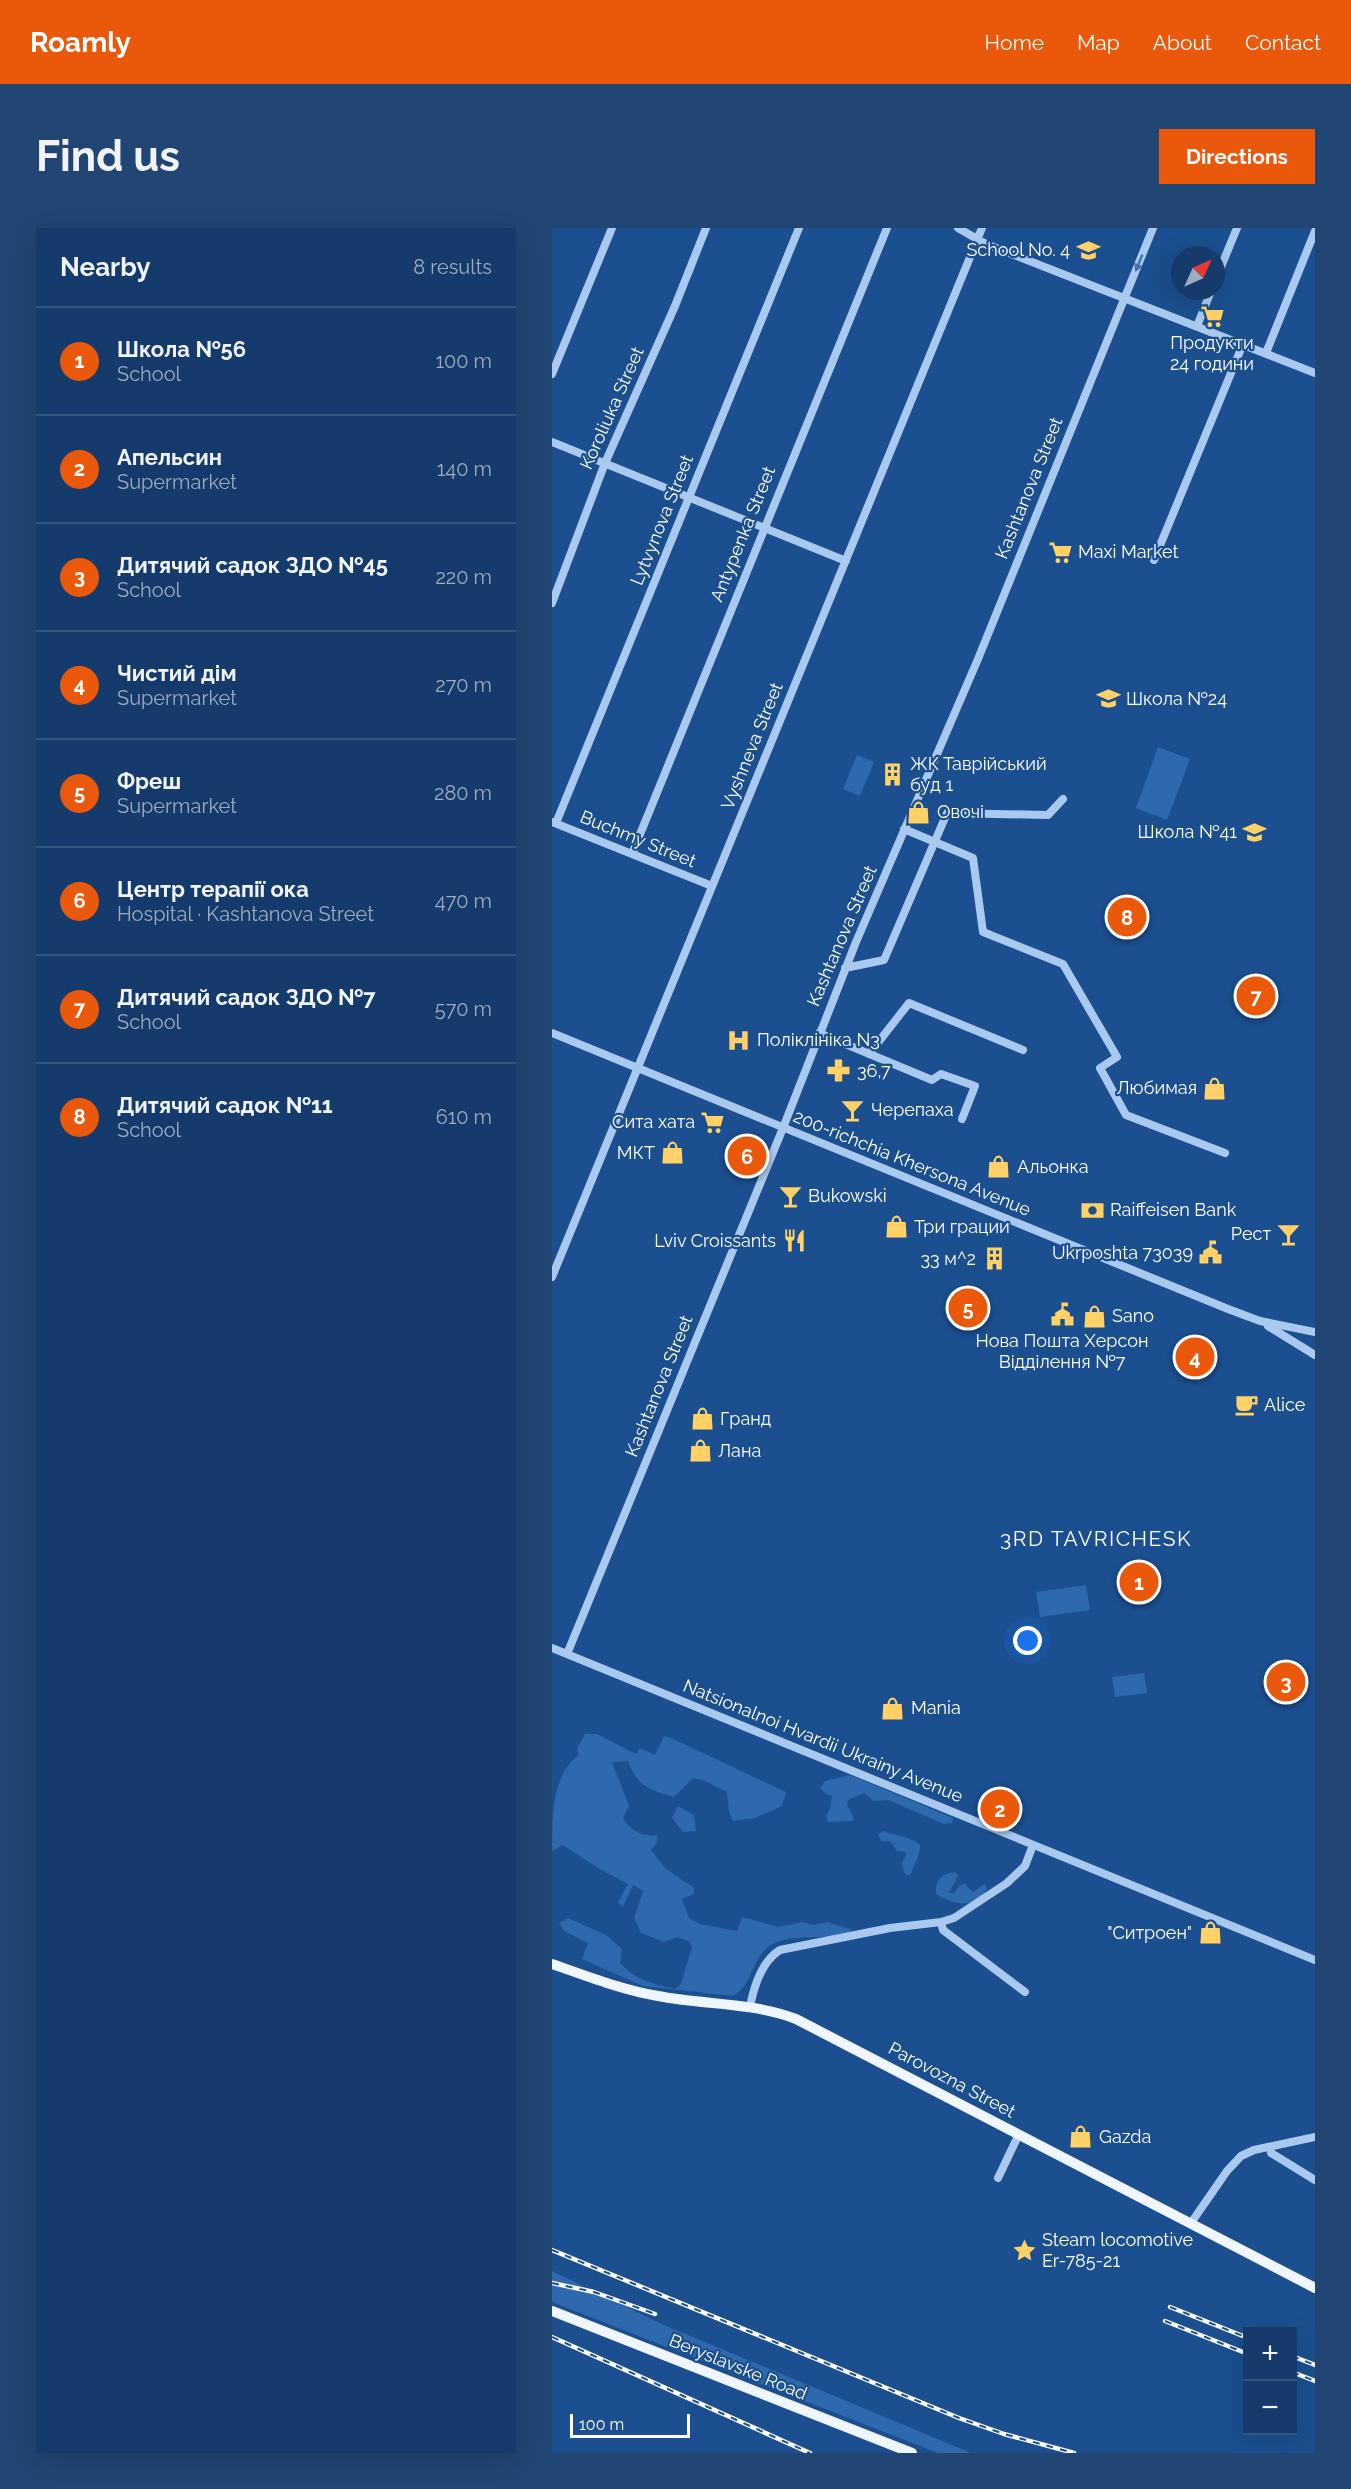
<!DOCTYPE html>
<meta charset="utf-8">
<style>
:root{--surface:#143b6b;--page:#214673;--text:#f1f3f6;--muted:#9dadc1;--line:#33557e;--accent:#ea580c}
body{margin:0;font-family:Raleway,sans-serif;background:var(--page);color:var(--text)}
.controls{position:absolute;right:18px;bottom:18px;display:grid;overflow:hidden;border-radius:0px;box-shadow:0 6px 24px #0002}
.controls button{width:54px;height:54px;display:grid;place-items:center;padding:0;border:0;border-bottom:2px solid var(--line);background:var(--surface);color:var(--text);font:30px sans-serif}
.compass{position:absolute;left:619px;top:18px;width:54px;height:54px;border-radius:50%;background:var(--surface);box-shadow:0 6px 24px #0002;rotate:45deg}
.scale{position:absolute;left:18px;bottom:15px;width:120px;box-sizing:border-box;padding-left:6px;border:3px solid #fff;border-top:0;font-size:16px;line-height:21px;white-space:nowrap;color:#fff;-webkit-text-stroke:4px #1b4f8f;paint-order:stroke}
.you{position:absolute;left:476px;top:1413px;width:21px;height:21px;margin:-15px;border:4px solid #fff;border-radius:50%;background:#1a73e8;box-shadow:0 0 0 9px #1a73e833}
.badge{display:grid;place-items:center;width:39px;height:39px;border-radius:50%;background:var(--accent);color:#fff;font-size:20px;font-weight:700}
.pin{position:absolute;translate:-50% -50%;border:3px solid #fff;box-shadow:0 2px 6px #0006}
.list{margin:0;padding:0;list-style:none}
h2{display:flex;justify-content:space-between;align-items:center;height:78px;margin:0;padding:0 24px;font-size:26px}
h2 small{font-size:20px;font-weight:400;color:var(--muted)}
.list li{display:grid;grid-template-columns:39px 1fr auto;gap:18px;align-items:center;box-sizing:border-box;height:108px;padding:0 24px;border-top:2px solid var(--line)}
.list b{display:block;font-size:22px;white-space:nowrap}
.list p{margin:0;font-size:20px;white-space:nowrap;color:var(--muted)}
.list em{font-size:20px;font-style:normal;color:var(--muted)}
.map{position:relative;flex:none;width:763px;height:2225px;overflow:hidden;border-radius:0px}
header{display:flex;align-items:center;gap:36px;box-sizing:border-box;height:84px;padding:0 30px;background:var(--accent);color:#fff}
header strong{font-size:28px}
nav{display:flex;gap:33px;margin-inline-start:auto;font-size:21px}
.intro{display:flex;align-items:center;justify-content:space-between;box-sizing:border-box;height:144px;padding:0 36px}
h1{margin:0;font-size:42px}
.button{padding:15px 27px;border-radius:0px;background:var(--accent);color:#fff;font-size:21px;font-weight:700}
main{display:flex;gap:36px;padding:0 36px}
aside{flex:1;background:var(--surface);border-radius:0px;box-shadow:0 6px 24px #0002}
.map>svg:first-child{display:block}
</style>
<header>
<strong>Roamly</strong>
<nav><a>Home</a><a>Map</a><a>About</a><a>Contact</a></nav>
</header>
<div class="intro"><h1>Find us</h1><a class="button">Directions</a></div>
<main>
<aside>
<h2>Nearby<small>8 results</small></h2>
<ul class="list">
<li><span class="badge">1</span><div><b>Школа №56</b><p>School</p></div><em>100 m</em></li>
<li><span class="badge">2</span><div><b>Апельсин</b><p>Supermarket</p></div><em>140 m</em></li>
<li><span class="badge">3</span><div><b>Дитячий садок ЗДО №45</b><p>School</p></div><em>220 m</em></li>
<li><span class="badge">4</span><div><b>Чистий дім</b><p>Supermarket</p></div><em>270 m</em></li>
<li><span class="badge">5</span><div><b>Фреш</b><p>Supermarket</p></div><em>280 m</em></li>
<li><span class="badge">6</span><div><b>Центр терапії ока</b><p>Hospital · Kashtanova Street</p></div><em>470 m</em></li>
<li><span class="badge">7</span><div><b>Дитячий садок ЗДО №7</b><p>School</p></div><em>570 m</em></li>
<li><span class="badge">8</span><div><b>Дитячий садок №11</b><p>School</p></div><em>610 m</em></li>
</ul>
</aside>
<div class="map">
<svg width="763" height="2225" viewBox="0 0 763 2225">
<rect width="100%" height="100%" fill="#1b4f8f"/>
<path fill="#2e69ad" d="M606,519L638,531L615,592L584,580Z
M305,527L322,534L308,568L291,561Z
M534,1357L538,1382L488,1389L484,1364Z
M592,1445L595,1465L563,1469L560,1449Z
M33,1506H45L84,1526L88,1520L103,1527L112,1508L119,1510L234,1564L230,1578L203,1590L181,1593L177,1583L175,1564L153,1553L141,1550L122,1569C98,1562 84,1558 76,1533L60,1534L77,1578L71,1590C78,1603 91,1609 105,1607V1615L99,1622L113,1640L142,1660V1666L130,1671L137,1690L148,1696L185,1703L190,1689L227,1699L250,1694L261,1697L275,1694L301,1702C277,1715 242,1703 219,1717C200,1729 201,1757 181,1768L91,1758L30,1731L36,1715L12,1703L7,1695L16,1690L54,1707L70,1721L68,1735C83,1752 102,1756 123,1761L129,1756L140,1719L137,1713L125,1709L112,1714L89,1705L82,1690L91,1663L81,1657L71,1679L66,1674L76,1656L46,1640L11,1617L0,1623C0,1588 0,1545 27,1527L25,1521Z
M298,1547L401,1590L400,1595L392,1596L336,1572L322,1573L312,1565L296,1572L295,1577L302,1590L301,1593L276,1594L274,1588L278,1581L280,1568L274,1566L268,1560L273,1553Z
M126,1578L142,1587L144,1603L131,1604L120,1590Z
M331,1603C344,1609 357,1607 368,1617C369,1626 361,1639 358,1648L352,1645L350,1635L354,1627L353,1624L345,1623L338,1613H329L326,1606Z
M404,1644L406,1648L397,1665H402L408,1657L413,1656L421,1664L433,1656L435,1661C420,1682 403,1677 384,1666C383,1651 389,1646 404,1644Z
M0,2043L112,2097L419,2225H386L0,2074Z"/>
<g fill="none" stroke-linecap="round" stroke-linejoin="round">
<path stroke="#a9c9ee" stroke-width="8" d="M406,0L434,16L763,145
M664,51L685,0
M645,98L659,63
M714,125L763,3
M0,146L60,0
M0,214L294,333
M602,332L691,116
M0,375L53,235L123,78L154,0
M0,594L160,658
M4,595L247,0
M352,601L421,630L431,704L511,736L565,829L548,840L574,887L673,925
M80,626L335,0
M293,740L332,732L395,585L496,587L511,571
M0,805L676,1081L708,1093L763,1104
M267,805L380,852L389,846L423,858L410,891
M317,826L357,775L471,822
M0,1049L430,0
M716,1098L763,1127
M0,1420L763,1732
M15,1426L231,900L304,714L426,431L601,0
M389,1694L391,1702L473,1764
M198,1779C202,1758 210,1733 228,1722L338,1700L389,1694L402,1690L455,1655L473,1638L481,1617
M718,1920L719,1925L763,1952
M446,1950L467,1906
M639,1995L675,1943L689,1928L702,1922L763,1909"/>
<path stroke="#f0f6ff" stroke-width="10" d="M0,1736C35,1748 70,1762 106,1768C152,1777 199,1774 244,1791L763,2060
M0,2083L360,2225"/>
<defs>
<path id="rail" d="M0,2022L407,2190L452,2206L522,2225
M0,2055L42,2064L103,2086
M618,2079L696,2110
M613,2093L696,2126
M0,2109L258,2225
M740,2128L763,2137
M740,2144L763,2153"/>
</defs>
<use href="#rail" stroke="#fff" stroke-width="4.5"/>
<use href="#rail" stroke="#1b4f8f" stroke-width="2" stroke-dasharray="7" stroke-linecap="butt"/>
</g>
<defs><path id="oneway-solid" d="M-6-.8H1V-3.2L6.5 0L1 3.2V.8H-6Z" transform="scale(1.5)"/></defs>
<use fill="#4674ac" href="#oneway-solid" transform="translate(587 35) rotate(112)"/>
<defs>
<symbol id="school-bare" viewBox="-9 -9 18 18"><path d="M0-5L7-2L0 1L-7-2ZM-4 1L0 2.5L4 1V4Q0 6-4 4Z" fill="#ffd166" stroke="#1b4f8f" stroke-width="2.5" paint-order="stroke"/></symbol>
<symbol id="supermarket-bare" viewBox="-9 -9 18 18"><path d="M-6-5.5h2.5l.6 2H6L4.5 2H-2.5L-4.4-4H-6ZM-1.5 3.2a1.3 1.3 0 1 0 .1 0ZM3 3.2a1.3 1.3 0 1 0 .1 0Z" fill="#ffd166" stroke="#1b4f8f" stroke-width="2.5" paint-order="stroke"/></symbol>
<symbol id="building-bare" viewBox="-9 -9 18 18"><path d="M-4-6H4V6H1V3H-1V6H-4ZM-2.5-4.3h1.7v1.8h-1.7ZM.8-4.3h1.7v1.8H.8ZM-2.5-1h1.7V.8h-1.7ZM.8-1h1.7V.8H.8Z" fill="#ffd166" stroke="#1b4f8f" stroke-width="2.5" paint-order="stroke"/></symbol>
<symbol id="shop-bare" viewBox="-9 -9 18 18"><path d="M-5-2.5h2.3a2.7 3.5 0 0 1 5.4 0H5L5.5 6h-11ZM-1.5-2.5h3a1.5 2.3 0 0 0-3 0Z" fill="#ffd166" stroke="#1b4f8f" stroke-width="2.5" paint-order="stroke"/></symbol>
<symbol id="hospital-bare" viewBox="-9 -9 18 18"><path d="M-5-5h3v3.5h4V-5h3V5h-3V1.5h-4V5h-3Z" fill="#ffd166" stroke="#1b4f8f" stroke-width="2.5" paint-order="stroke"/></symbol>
<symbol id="pharmacy-bare" viewBox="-9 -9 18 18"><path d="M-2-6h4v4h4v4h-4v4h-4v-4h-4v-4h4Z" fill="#ffd166" stroke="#1b4f8f" stroke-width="2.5" paint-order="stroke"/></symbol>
<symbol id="bar-bare" viewBox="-9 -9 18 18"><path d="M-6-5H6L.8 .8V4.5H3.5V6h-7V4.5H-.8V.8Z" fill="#ffd166" stroke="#1b4f8f" stroke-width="2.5" paint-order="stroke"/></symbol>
<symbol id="bank-bare" viewBox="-9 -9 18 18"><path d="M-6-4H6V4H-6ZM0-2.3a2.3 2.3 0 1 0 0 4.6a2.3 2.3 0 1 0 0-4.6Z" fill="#ffd166" stroke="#1b4f8f" stroke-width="2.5" paint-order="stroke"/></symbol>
<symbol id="restaurant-bare" viewBox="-9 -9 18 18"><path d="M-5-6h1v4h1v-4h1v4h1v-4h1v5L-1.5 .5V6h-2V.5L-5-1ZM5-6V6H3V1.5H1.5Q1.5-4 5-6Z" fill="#ffd166" stroke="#1b4f8f" stroke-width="2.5" paint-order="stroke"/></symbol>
<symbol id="civic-bare" viewBox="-9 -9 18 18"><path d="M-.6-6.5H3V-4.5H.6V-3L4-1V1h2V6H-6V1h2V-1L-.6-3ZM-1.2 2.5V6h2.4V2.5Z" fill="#ffd166" stroke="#1b4f8f" stroke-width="2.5" paint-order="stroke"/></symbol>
<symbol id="cafe-bare" viewBox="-9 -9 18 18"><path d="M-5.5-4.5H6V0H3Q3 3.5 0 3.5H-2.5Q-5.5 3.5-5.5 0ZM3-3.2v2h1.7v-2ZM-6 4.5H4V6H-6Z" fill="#ffd166" stroke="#1b4f8f" stroke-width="2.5" paint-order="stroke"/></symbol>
<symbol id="sight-bare" viewBox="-9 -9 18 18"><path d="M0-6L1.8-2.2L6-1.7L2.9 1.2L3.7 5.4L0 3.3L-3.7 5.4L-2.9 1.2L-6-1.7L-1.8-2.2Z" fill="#ffd166" stroke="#1b4f8f" stroke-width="2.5" paint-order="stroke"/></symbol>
</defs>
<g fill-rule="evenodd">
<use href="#school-bare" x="520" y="6" width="33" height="33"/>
<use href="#supermarket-bare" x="644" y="72" width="33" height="33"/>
<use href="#supermarket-bare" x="492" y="308" width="33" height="33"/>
<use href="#school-bare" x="540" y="454" width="33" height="33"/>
<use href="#building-bare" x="324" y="530" width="33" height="33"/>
<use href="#shop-bare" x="350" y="568" width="33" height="33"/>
<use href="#school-bare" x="686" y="588" width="33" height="33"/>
<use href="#hospital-bare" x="170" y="796" width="33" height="33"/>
<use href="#pharmacy-bare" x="270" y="826" width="33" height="33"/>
<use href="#shop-bare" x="646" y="844" width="33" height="33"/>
<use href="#bar-bare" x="284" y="866" width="33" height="33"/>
<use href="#supermarket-bare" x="144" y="878" width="33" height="33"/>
<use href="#shop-bare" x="104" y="908" width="33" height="33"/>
<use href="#shop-bare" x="430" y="922" width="33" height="33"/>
<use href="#bar-bare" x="222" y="952" width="33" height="33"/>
<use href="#bank-bare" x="524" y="966" width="33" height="33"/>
<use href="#shop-bare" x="328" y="982" width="33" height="33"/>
<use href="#bar-bare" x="720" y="990" width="33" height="33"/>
<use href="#restaurant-bare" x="226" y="996" width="33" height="33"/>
<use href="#civic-bare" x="642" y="1008" width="33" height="33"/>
<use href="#building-bare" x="426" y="1014" width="33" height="33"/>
<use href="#civic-bare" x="494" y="1070" width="33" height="33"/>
<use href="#shop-bare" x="526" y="1072" width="33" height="33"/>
<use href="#cafe-bare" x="678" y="1160" width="33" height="33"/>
<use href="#shop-bare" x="134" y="1174" width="33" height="33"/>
<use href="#shop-bare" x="132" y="1206" width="33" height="33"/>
<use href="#shop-bare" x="324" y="1464" width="33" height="33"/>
<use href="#shop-bare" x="642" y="1688" width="33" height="33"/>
<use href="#shop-bare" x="512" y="1892" width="33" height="33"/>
<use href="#sight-bare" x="456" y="2006" width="33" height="33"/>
</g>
<g text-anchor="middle" stroke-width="4.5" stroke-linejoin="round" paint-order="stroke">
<g font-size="18" fill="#fff" stroke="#1b4f8f" text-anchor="start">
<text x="518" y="28" text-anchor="end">School No. 4</text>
<text x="660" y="121" text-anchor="middle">Продукти<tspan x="660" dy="21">24 години</tspan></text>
<text x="526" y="330">Maxi Market</text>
<text x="574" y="477">Школа №24</text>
<text x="358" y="542">ЖК Таврійський<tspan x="358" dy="21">буд 1</tspan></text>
<text x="385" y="590">Овочі</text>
<text x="685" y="610" text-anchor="end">Школа №41</text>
<text x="205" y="818">Поліклініка N3</text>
<text x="305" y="849">36,7</text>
<text x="645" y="866" text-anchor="end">Любимая</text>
<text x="319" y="888">Черепаха</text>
<text x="143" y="900" text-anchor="end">Сита хата</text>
<text x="103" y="931" text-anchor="end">МКТ</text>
<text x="465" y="945">Альонка</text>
<text x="256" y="974">Bukowski</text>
<text x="558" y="988">Raiffeisen Bank</text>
<text x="362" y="1005">Три грации</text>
<text x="719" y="1012" text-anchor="end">Рест</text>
<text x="224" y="1019" text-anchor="end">Lviv Croissants</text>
<text x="641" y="1031" text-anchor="end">Ukrposhta 73039</text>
<text x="424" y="1037" text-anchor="end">33 м^2</text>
<text x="560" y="1094">Sano</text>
<text x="510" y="1119" text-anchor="middle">Нова Пошта Херсон<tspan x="510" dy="21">Відділення №7</tspan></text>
<text x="712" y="1183">Alice</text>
<text x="168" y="1197">Гранд</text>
<text x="166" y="1229">Лана</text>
<text x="359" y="1486">Mania</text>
<text x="640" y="1711" text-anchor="end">"Ситроен"</text>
<text x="547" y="1915">Gazda</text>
<text x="490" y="2018">Steam locomotive<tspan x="490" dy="21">Er-785-21</tspan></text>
</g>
<g font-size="18" fill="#fff" stroke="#1b4f8f">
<text transform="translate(60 180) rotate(-66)" y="6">Koroliuka Street</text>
<text transform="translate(477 260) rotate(-68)" y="6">Kashtanova Street</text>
<text transform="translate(110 292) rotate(-68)" y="6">Lytvynova Street</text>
<text transform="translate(191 306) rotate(-68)" y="6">Antypenka Street</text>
<text transform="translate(200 518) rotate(-68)" y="6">Vyshneva Street</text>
<text transform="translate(86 611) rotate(22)" y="6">Buchmy Street</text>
<text transform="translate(290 708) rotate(-67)" y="6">Kashtanova Street</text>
<text transform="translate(360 935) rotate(22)" y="6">200-richchia Khersona Avenue</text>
<text transform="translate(107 1158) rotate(-68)" y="6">Kashtanova Street</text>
<text transform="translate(271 1513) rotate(22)" y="6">Natsionalnoi Hvardii Ukrainy Avenue</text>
<text transform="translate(400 1852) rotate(28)" y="6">Parovozna Street</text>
<text transform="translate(186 2139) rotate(22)" y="6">Beryslavske Road</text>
</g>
<g font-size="21" letter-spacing="1.5" fill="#fff" stroke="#1b4f8f">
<text x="544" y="1318">3RD TAVRICHESK</text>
</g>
</g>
</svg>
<div class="controls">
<button>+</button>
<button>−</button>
</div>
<svg class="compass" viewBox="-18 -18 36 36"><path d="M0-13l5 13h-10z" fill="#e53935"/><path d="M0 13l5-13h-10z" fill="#9dadc1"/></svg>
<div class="scale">100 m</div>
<div class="you"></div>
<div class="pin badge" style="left:587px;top:1354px">1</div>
<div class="pin badge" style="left:448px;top:1581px">2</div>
<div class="pin badge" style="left:734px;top:1454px">3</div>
<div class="pin badge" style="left:643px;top:1129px">4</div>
<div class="pin badge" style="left:416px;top:1080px">5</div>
<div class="pin badge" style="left:195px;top:928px">6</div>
<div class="pin badge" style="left:704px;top:768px">7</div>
<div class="pin badge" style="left:575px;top:689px">8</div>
</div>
</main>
